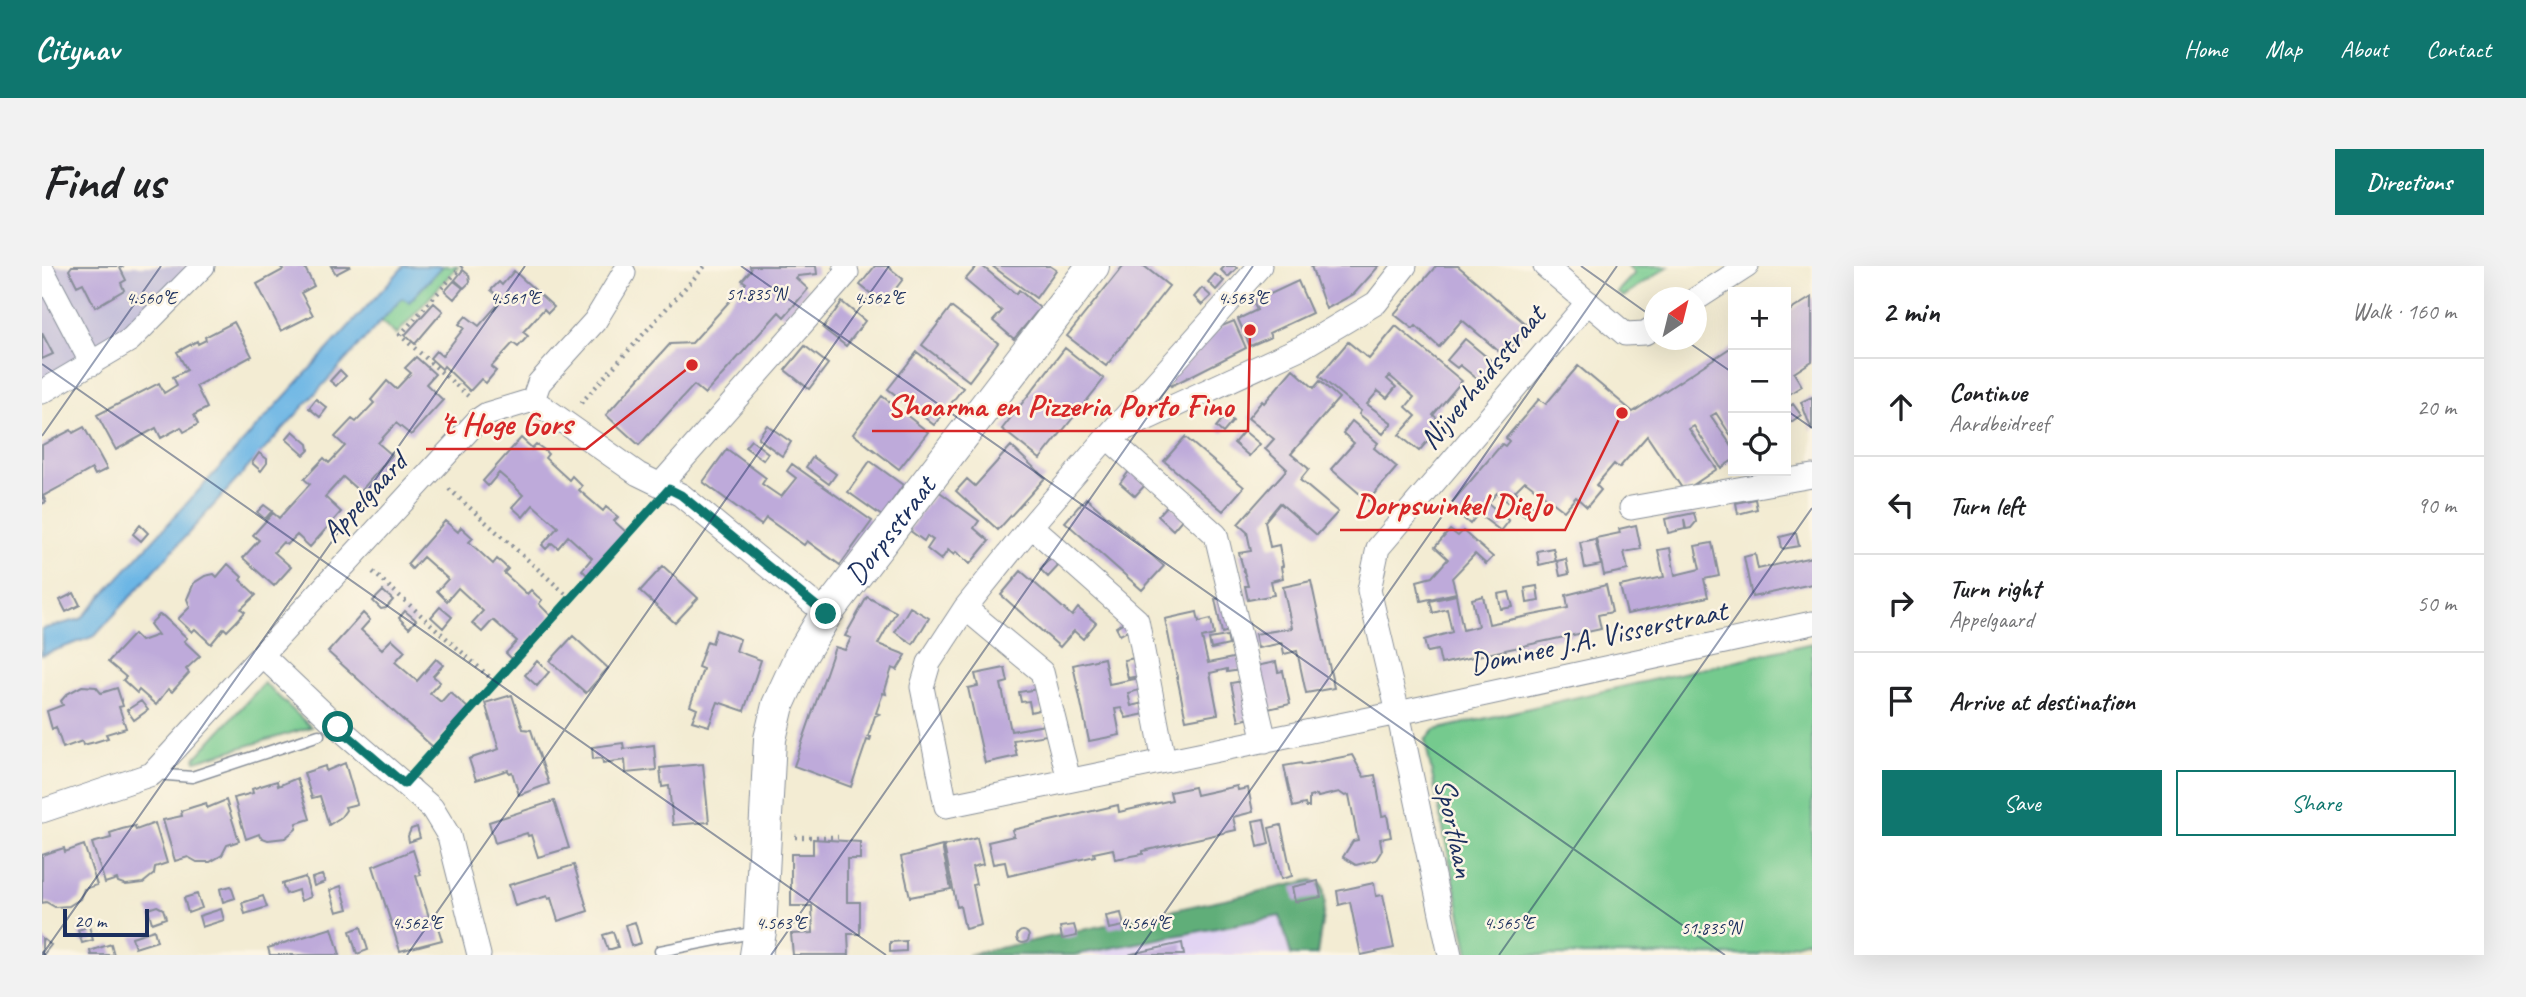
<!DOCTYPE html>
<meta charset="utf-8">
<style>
:root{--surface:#fff;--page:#f2f2f2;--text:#202124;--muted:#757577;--line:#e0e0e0;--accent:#0f766e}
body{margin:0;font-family:Caveat,sans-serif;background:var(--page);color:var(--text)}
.controls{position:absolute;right:21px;top:21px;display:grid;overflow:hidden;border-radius:0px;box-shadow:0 7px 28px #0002}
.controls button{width:63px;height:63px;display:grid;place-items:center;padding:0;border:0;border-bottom:2px solid var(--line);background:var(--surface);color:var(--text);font:35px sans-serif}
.compass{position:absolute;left:1602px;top:21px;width:63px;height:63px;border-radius:50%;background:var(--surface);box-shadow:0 7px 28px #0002;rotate:35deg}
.scale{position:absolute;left:21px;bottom:18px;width:86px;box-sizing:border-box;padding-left:7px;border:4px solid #1b2f5e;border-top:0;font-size:19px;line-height:24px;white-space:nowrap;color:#1b2f5e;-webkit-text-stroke:5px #fcf5e5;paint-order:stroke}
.stop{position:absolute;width:21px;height:21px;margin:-16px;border:5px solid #0f766e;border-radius:50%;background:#fff}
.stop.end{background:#0f766e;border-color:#fff;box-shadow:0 2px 7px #0008}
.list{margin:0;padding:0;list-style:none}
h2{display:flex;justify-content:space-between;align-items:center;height:91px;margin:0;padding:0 28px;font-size:30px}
h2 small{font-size:23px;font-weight:400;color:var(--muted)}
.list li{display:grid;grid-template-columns:46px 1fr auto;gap:21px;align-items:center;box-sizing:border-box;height:98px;padding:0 28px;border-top:2px solid var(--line)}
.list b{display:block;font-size:26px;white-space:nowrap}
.list p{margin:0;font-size:23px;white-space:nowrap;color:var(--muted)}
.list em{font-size:23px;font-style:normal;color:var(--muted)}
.actions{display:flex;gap:14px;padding:21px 28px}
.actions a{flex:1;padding:16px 0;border:2px solid var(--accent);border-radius:0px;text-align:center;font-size:24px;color:var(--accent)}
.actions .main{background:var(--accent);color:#fff}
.icon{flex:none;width:38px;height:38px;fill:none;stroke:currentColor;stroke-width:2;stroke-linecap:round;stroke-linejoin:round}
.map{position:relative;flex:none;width:1770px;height:689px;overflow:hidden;border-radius:0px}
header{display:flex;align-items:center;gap:42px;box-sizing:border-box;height:98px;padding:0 35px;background:var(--accent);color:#fff}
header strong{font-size:33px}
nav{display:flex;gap:38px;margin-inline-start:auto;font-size:24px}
.intro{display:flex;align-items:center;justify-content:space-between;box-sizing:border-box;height:168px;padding:0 42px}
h1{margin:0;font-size:49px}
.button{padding:18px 32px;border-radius:0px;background:var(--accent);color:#fff;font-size:24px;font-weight:700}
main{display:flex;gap:42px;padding:0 42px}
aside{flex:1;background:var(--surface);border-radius:0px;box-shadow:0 7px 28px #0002}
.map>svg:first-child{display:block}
</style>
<header>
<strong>Citynav</strong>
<nav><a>Home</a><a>Map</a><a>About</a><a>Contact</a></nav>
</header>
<div class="intro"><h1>Find us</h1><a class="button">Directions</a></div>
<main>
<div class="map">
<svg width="1770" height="689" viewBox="0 0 1770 689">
<rect width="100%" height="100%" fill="#fcf5e5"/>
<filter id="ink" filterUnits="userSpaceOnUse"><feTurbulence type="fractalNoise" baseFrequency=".0143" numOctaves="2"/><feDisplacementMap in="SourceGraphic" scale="14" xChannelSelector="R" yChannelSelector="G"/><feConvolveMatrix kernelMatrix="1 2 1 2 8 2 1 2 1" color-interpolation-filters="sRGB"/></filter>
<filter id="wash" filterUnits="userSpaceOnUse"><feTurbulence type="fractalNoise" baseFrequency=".00686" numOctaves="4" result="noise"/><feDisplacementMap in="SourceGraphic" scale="28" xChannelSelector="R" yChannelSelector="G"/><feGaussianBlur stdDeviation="1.57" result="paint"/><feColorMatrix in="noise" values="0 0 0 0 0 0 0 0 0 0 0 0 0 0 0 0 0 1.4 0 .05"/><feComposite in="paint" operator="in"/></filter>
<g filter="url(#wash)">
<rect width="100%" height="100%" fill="#f3ecd3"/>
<path fill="#e2d4f3" d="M1239,650L1249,689H1032Z"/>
<path fill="#c5c0da" d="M0,0H165L60,91L0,124Z"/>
<path fill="#75ca8e" stroke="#487c76" stroke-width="2" d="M401,0H416L354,69L339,55L360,31L367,36Z
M1586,0H1627L1581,31L1575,26L1593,7Z
M1770,377V673L1713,689H1427L1383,474L1393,464Z
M222,417L269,461L154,495L153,492Z"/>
<path fill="#60ae79" stroke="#3e6e6c" stroke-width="2" d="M1270,614L1281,620L1283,636L1275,689H1249L1238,650L1032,689H925Z"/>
<path fill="#6cb6e5" stroke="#4472a2" stroke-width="2" d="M362,0H400L367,36L360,32L53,370L0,389V363L39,353Z"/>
<g id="blocks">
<path fill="#beaada" d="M30,0H82L78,2L84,14L79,17L82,24L53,41L41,17L35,20L27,4Z
M238,0H262L272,20L259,27L271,49L239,65L215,18L241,4Z
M289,0H309L294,8Z
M708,0H774L775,8L756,10L754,12L766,23L742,51L737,46L663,128L652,119L597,179L564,149L628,78L650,77L704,17L700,14L709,4Z
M833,0H845L861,13L842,38L818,19Z
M935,0H940L974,28L977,24L998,42L972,73L951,55L960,45L923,14Z
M950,0H1008L1014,4L994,32Z
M1081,0H1102L1127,20L1064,100L1025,70Z
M1183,0H1193L1195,2L1186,11L1179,4Z
M1269,0H1337L1312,28L1284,43Z
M1394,0H1416L1486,60L1461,89L1420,54L1397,81L1374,60L1371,63L1352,48Z
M421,4L427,9L428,16L422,22L413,14Z
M472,5L512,41L506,47L502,43L481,66L486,70L476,81L471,77L449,101L454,105L444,117L439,113L428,125L402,100L400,103L388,92L394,85L400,90L422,62L417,58L424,50L437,60L460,34L449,24L457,16L460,19Z
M1173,8L1182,15L1174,24L1166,16Z
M412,15L421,22L412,33L403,25Z
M1256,15L1270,47L1227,67L1229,71L1208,80L1196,53L1215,44L1211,36Z
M1160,22L1169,30L1160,39L1152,31Z
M1770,31V95L1752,107L1760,120L1744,130V47Z
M800,36L823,55L804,80L781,62Z
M392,37L401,45L373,78L363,69Z
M909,41L956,77L927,115L880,79Z
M1192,55L1204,82L1129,120L1127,115L1180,60Z
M192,56L210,90L154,120L165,142L152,149L156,158L142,166L139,161L119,172L114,162L74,184L55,149L117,117L122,127L135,119L131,111L145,104L135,86L155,75L156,78L164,74L163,71Z
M1354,60L1420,115L1391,149L1401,157L1377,185L1357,169L1374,150L1364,141L1372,131L1348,110L1345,113L1354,121L1345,132L1336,125L1325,138L1350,157L1341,168L1317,148L1319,145L1277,110L1306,76L1327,93Z
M0,67L11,88L0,93Z
M1423,73L1453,98L1439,116L1418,99L1415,102L1405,94Z
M763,80L786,98L767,123L743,104Z
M1691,80V173L1674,147L1669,150L1691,182V194L1679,202L1652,160L1647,163L1675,203L1642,225L1605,170L1577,202L1572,198L1554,219L1559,224L1545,241L1534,231L1522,245L1483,215L1473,225L1491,240L1483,250L1455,227L1446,237L1467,255L1459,265L1436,248L1428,258L1407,240L1460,178L1463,180L1467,175L1464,172L1497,133L1504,138L1536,100L1591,146Z
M1023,82L1062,113L998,193L960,163Z
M875,86L921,122L892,159L846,123Z
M374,91L393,108L384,118L401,134L369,169L354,157L336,177L350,189L318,226L301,211L283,231L299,246L268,281L255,269L245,279L241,276L232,286L249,301L232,320L201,292L217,274L211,269L231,247L237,252L268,218L262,213L282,192L287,197L303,180L293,171L310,153L314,156L332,137L329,134L345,115L354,123L369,107L363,102Z
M1251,103L1272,122L1278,115L1297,132L1249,188L1267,203L1258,214L1296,246L1275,269L1238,237L1223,255L1228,281L1237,279L1241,300L1239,301L1241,312L1229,315L1232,329L1206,334L1203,320H1206L1197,287L1209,285L1205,266L1196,258L1245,203L1223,183L1232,173L1206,152L1220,135L1222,137Z
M298,104L304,110L294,120L288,115Z
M840,130L886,166L857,203L811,168Z
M1770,131V165L1759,136Z
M274,133L285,142L278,151L267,142Z
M1751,138L1759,149L1749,156L1744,143Z
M1184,149L1191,155L1181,167L1174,161Z
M1310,155L1336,177L1332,182L1355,201L1326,235L1289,203L1312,177L1301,167Z
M725,159L749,176L740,190L716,172Z
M42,161L65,203L53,209L50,203L25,217L1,230L4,236L0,238V179L29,164L31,167Z
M251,165L266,178L267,184L262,189L244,173Z
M1202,165L1218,178L1207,190L1192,177Z
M1143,171L1202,221L1181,245L1122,195Z
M479,172L490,182L494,178L501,183L506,188L503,192L527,214L530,210L540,220L537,224L561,245L564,241L576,251L572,255L584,266L545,309L540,304L550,292L526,270L516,282L510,277L504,283L500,279L516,261L491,239L481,251L470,241L481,229L470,218L457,207L446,220L441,215Z
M709,174L726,187L721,194L703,181Z
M969,180L1003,212L956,264L914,225L925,213L933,220Z
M685,183L724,212L720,218L739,231L754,212L745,205L750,198L830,255L798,299L765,275L762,279L724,252L719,259L661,216Z
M217,187L225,193V197L219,205L210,197Z
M771,191L794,208L787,218L764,201Z
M828,195L861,219L840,250L806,226Z
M1088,204L1104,218L1093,230L1078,217Z
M895,224L937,255L932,262L947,275L928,298L914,286L912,289L906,284L899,294L885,283L891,274L885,270L882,275L867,264Z
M1044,232L1122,300L1100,324L1023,256Z
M1713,233L1715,243L1696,248L1694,237Z
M1127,238L1142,251L1131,264L1116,250Z
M222,239L230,245L223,253L215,246Z
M1652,247L1654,256L1649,262L1644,263L1642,253L1643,263L1626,267L1623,253Z
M403,255L416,266L419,261L431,272L427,276L451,298L455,293L461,298L466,303L462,307L485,328L489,324L495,330L500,334L497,338L509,350L470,393L464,387L475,375L451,354L440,366L430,357L441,345L416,322L405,335L395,325L406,313L381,291L370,303L365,298Z
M98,259L106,267L99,275L91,268Z
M1594,259L1599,283L1582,286L1586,304L1562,309L1554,272L1578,267L1577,263Z
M1408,264L1416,270L1421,265L1451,291L1444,298L1433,288L1410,312L1414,327L1379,335L1375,315L1390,311L1406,293L1393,281Z
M1754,267L1757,280L1740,283L1738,271Z
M1553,273L1559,299L1543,302L1538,276Z
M1670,277L1677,310L1662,313L1666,331L1585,348L1578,320L1622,311L1616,284L1628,282L1633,309L1658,303L1653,280Z
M1511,282L1514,295L1497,299L1495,285Z
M1713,288L1716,303L1770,291V318L1710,331L1702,291Z
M1011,289L1019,297L1006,311L998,303Z
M1524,293L1527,308L1518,310L1515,295Z
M186,298L200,311L198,314L214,329L199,343L203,346L194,356L185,365L182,362L169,378L153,363L150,366L136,353L148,341L145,333L152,317L163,310L172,308L175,311Z
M621,300L656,332L633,357L598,325Z
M979,305L1030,350L1036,342L1054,357L1041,373L1032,365L1018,381L959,329Z
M1269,315L1292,422L1264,427L1255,385L1242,388L1240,377L1216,382L1213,368L1250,362L1241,321Z
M1564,319L1570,346L1556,349L1559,363L1399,398L1396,384L1385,386L1382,374L1410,366L1405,343L1391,347L1388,335L1414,329L1421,364L1436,360L1430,333L1441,330L1447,358L1526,342L1524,329Z
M1495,320L1497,335L1485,337L1483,322Z
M341,325L351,334L344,342L339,343L331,335Z
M1467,326L1471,341L1459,343L1456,328Z
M32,327L38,339L24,346L18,334Z
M825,331L854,346L836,378L864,389L855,404L850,402L843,424L844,428L841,427L834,447L837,448L833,450L826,471H829L828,475L825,474L809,521L752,500L793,381L803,384L809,372L803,370Z
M1184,332L1191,364L1180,367L1173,333Z
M398,341L410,351L401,362L389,351Z
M868,341L887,352L871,378L853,366Z
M363,345L374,354L367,362L357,352Z
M1155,346L1157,356L1169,353L1172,369L1160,372L1166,397L1196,391L1199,404L1185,406V403L1168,407L1176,448L1144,454L1123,353Z
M321,347L328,354L319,364L340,383L350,373L363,385L353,396L375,415L394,393L401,399L391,410L398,416L388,427L399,436L408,426L426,442L391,481L286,386Z
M117,349L121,350L145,372L142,375L158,390L144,403L147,407L130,426L126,423L114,439L97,424L95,427L81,414L84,411L66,396L92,368L99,375L116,369L108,358Z
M1082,356L1087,364L1078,369L1074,361Z
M674,364L698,373L694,385L719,394L702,445L676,436L667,460L650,455L655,443L648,440L661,403L656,401L665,375L670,377Z
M531,370L566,402L544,427L508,395Z
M1185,370L1187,379L1169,383L1167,373Z
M1062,392L1067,418L1098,412L1101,423L1086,427L1089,440L1101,437L1103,448L1084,452L1079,442L1073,443L1078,469L1047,475L1031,399Z
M1093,392L1097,410L1086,412L1082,394Z
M495,395L507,406L495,420L483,409Z
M1234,396L1236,406L1241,405L1248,438L1226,443L1214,400Z
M963,402L966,416L959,418L969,465L1003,459L1005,469L971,474L975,490L943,497L926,422L936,420L933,408Z
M1201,415L1208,452L1197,455L1189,417Z
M40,420L54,421L59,427L75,422L81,440L77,441L84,462L64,468L66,472L53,476L41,479L40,475L21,482L14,461L10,463L5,445L21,439L19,435L25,428Z
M996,423L1000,443L989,446L987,435L979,436L977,426Z
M470,429L481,463L489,464L507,518L477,529L470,506L467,507L466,504L434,514L427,493L457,483L443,437Z
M99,435L106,444L92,454L85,444Z
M581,477L582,483L612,479L614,504L584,507L583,494L561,497L560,492L551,493L550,481Z
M1310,489L1322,511L1333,509L1340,550L1345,549L1349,571L1338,573L1340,584L1334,594L1314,599L1301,591L1311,575L1316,574L1307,529L1303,530L1297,526L1276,531L1275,529L1267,531V541H1264L1263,538L1251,541L1242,500L1259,497L1260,499Z
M303,497L315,538L303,541L304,544L299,551L287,559L278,530L270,532L262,507L283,500L284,505Z
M661,498L667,556L631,559L627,520L620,521L618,502Z
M255,512L268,553L255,557L254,563L243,572L226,574L218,571L217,568L204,573L192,532L211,527L210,523L222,519L235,515L236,520Z
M1195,520L1196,524L1206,522L1211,546L1191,551L1194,564L1101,585V588L1073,593L1071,583L1052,587L1053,590L966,610L963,596L951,598L946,576L972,570L970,564L1076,539L1077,546L1130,534L1128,526L1152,521L1154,529Z
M184,534L197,575L185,579L180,589L168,596H155L146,591L133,595L121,554L140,550L139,545L151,541L164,537L165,542Z
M512,535L527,582L496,591L489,569L486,570L485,567L453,577L447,556Z
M1222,553L1227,578L1216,581L1211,555Z
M113,557L125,597L113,601L112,608L101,617L84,619L76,616L75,613L63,617L50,577L69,572L68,567L80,563L93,560L94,564Z
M1239,559L1250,610L1239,613L1227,562Z
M375,561L378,572L367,576L366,570L369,563Z
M935,572L941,598L930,601L934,618L931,619L939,659L923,663L918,640L915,641L902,580Z
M771,573L818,576V593H805V636H818V668H806L807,689H751L749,668L771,667L770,640H749V588H771Z
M42,579L55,619L42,623L38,633L27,640L13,641L4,636L0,637V589L22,582L23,586Z
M900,580L909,623L868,631L859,591Z
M371,584L379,609L374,610L387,651L392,649L400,674L358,685L331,600Z
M532,599L546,645L516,655L509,632L506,633L505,630L473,640L467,619Z
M280,609L283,616L272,620L270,612Z
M263,611L269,631L259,635L256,624L244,628L240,618Z
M1276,615L1279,631L1253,636L1250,621Z
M1332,617L1334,630L1341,629L1352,682L1319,689L1308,636L1297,639L1295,625Z
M189,620L193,632L181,636L178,623Z
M299,620L306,643L295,646L288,624Z
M155,628L160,642L146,647L142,632Z
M221,630L225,641L203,648L200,637Z
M115,640L121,643L124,652L110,657L106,643Z
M179,643L182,654L160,661L157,650Z
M1079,647L1082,660L1067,663L1064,650Z
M593,656L599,677L589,680L583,659Z
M1032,659L1035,670L1020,673L1018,661Z
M47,660L51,674L40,677L36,664Z
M319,661L326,684L315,688L308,665Z
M290,662L298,689H228L226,682Z
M112,664L115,675L93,682L90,671Z
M975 671a6 6 0 1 1 12 0a6 6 0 1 1-12 0Z
M571,666L576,681L566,684L561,669Z
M0,672L9,679L1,689H0Z
M864,675V685L848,686V676Z
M1140,677L1142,689H1090L1089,688Z
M69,678L72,689H49L48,685Z"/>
</g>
</g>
<g filter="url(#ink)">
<use href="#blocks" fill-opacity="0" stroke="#878e98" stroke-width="2"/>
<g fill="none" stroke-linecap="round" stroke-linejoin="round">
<defs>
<path id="lane" d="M113,508L150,511L277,469
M618,685L714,666"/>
<path id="street" d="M1218,0L1065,171L1174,269L1223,475
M1363,0L1334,37L1260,81L1065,171L989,260L923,342L887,397L880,421L904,540L1356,447L1327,324L1336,282L1546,36
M1503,0L1583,68L1603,67L1612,61
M0,3L50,98
M1654,33L1705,0
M0,126L88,74L161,0
M491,134L497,117L553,55L582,7
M618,219L805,7L803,0
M1589,242L1770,210
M989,260L1095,354L1122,495
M923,342L1000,406L1027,514
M220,389L296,461L390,542L407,570L437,689
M0,545L110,508L436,154L445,148L491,134L596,208L639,229L784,348
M1408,689L1356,447L1770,357"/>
<g id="secondary">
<path id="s1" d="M714,689L718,665L728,473L736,439L758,391L784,348L1051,0"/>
</g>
</defs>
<use href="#lane" stroke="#878e98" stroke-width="13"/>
<use href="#street" stroke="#878e98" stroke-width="25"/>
<use href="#secondary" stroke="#878e98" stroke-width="34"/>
<path stroke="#878e98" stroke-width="4.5" stroke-dasharray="2 5" stroke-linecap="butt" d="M420,0L358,69L426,130
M539,137L663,0
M407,223L528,332
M331,306L453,416
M377,500L610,241
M753,571H796"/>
<use href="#lane" stroke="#fff" stroke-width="10"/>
<use href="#street" stroke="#fff" stroke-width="23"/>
<use href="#secondary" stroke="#fff" stroke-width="32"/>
</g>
</g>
<g fill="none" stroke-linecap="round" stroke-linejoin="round" filter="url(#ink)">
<path stroke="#0f766e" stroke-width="9" d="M296,461L362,518L627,223L639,229L784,348"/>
</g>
<path fill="none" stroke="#1b2f5e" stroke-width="2" stroke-opacity="0.45" d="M699,0L1683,689M1539,0L1612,52M1643,74L1691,107M0,98L844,689M1744,144L1770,162M0,170L119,0M0,686L4,689M0,689L483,0M365,689L847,0M729,689L1211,0M1093,689L1575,0M1457,689L1770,242"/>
<g text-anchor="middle" stroke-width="5" stroke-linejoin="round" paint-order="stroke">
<g font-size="30" fill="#1b2f5e" stroke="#fcf5e5">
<text transform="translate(1440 111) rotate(-50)" y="10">Nijverheidsstraat</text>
<text transform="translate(322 231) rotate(-47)" y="10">Appelgaard</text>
<text dy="10" stroke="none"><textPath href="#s1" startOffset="460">Dorpsstraat</textPath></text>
<text transform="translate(1556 371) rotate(-12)" y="10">Dominee J.A. Visserstraat</text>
<text transform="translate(1413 562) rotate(78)" y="10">Sportlaan</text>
</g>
</g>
<g font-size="18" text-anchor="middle" fill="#1b2f5e" stroke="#fcf5e5" stroke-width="5" stroke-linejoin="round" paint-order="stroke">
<text x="714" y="34">51.835°N</text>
<text x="109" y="38">4.560°E</text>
<text x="473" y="38">4.561°E</text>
<text x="837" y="38">4.562°E</text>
<text x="1201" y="38">4.563°E</text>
<text x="375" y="663">4.562°E</text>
<text x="739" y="663">4.563°E</text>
<text x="1103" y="663">4.564°E</text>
<text x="1467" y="663">4.565°E</text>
<text x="1669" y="668">51.835°N</text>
</g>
<path fill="none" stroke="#d62828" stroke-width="2.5" d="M1208 64L1206 165H830M650 99L544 183H384M1580 147L1523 264H1298"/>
<g fill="#d62828" stroke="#fcf5e5" stroke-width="2.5">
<circle cx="1208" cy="64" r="7"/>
<circle cx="650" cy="99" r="7"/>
<circle cx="1580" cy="147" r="7"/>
</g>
<g font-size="32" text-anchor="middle" font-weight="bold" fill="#d62828" stroke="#fcf5e5" stroke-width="5" stroke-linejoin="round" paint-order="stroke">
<text x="1018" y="150">Shoarma en Pizzeria Porto Fino</text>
<text x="464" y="168">'t Hoge Gors</text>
<text x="1411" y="249">Dorpswinkel DieJo</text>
</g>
</svg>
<div class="controls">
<button>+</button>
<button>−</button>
<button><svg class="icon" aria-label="locate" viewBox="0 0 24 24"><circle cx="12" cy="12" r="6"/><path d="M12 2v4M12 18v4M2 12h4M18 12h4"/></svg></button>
</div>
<svg class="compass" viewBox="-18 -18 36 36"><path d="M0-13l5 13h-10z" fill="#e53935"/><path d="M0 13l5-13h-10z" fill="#757577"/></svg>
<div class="scale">20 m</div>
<div class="stop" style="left:296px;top:461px"></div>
<div class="stop end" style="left:784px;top:348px"></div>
</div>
<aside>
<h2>2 min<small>Walk · 160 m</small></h2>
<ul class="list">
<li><svg class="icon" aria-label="ahead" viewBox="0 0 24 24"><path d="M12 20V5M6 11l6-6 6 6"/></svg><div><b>Continue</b><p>Aardbeidreef</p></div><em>20 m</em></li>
<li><svg class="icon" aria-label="left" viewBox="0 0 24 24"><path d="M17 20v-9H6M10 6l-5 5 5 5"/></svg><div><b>Turn left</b></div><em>90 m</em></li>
<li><svg class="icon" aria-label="right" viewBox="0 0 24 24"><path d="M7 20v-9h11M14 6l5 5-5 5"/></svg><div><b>Turn right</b><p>Appelgaard</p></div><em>50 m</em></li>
<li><svg class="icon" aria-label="arrive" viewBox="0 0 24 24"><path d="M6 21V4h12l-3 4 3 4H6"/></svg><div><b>Arrive at destination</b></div></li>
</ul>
<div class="actions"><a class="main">Save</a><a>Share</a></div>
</aside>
</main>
